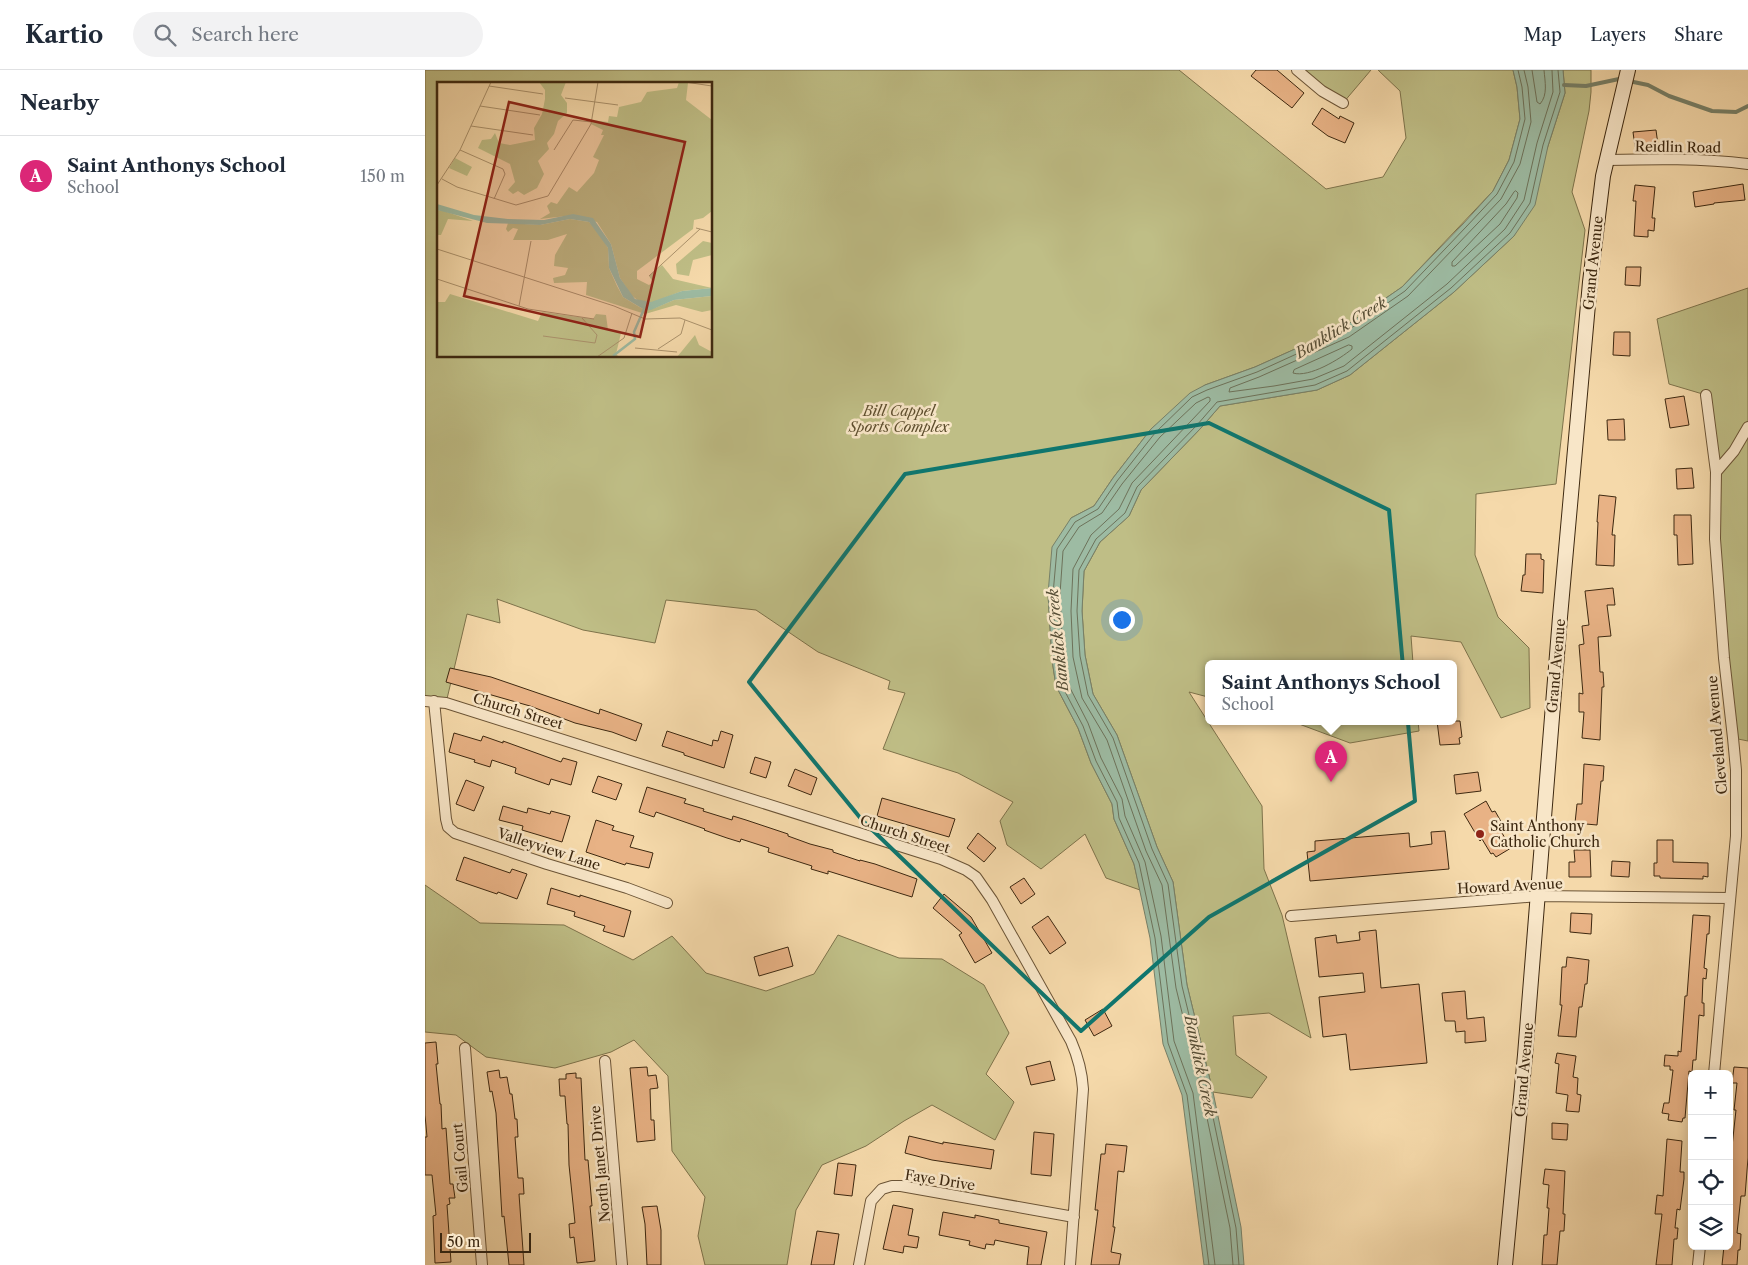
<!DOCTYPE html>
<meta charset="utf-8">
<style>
:root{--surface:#fff;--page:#f2f2f3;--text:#1f2937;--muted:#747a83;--line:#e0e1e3;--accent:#db2777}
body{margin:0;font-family:"Libre Caslon Text",serif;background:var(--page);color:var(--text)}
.controls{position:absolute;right:15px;bottom:15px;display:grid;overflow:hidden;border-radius:8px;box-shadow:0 2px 12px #0003}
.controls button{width:45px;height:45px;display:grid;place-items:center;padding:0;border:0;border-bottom:1px solid var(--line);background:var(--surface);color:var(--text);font:25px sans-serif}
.scale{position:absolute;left:15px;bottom:12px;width:91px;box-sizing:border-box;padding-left:5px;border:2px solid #3d2810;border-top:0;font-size:14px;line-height:18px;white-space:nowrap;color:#3d2810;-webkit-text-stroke:4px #f8e6c8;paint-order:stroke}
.you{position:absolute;left:696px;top:549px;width:18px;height:18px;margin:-12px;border:4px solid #fff;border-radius:50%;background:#1a73e8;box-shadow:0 0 0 8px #1a73e833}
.badge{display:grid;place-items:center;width:32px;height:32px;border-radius:50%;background:var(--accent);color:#fff;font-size:16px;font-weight:700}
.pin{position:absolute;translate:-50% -41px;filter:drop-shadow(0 1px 2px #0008)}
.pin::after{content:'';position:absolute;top:26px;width:18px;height:15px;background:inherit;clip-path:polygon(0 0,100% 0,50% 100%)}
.popup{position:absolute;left:780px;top:590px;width:252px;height:65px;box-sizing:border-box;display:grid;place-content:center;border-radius:8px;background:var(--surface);filter:drop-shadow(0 1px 4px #0005);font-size:16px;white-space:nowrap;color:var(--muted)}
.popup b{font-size:19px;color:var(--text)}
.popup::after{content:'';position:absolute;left:50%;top:100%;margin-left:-10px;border:10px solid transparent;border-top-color:var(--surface)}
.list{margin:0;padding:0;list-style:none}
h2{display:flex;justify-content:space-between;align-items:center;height:65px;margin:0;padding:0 20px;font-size:21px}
h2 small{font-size:16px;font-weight:400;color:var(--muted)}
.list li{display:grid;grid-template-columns:32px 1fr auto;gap:15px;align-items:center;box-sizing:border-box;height:80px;padding:0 20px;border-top:1px solid var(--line)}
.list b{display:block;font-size:19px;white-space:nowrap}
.list p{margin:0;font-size:16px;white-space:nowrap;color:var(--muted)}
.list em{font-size:16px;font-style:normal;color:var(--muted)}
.icon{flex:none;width:28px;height:28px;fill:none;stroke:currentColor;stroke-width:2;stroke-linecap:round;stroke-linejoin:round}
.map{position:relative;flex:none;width:1323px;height:1195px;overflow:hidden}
header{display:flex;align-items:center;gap:30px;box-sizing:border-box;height:70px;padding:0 25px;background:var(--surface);border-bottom:1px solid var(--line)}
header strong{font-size:24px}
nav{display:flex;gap:28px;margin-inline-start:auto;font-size:18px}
.search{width:350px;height:45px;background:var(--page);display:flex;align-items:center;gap:12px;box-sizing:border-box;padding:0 18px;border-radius:28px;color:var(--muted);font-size:19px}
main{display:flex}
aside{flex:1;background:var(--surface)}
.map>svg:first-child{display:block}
</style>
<header>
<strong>Kartio</strong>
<div class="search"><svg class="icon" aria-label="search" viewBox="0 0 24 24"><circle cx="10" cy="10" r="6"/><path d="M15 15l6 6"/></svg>Search here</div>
<nav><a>Map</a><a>Layers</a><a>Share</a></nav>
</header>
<main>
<aside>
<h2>Nearby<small></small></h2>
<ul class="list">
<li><span class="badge">A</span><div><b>Saint Anthonys School</b><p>School</p></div><em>150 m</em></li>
</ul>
</aside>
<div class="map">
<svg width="1323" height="1195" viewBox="0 0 1323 1195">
<rect width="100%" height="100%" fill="#f5d9aa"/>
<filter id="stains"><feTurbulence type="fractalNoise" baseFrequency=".004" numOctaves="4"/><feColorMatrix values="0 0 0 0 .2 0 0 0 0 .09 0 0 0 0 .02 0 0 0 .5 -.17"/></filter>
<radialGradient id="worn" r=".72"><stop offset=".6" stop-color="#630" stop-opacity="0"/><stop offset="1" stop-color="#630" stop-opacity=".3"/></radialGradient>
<path fill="#bfbe86" stroke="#7e734b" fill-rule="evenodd" d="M0,0H754L901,119L958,107L981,68L975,21L953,0H1088L1092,17L1095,49L1084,90L1068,121L977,217L919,257L830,297L780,315L726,359L688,408L669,436L646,448L623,524L627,590L631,616L653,658L666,693L687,734L689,749L709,794L715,820L681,808L660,764L616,799L582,775L575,751L588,732L533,703L458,679L480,623L463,619L465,611L393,582L331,540L241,530L230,573L158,560L72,529L75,553L42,544L21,633L0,631ZM14,14H286V286H14Z
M872,0H946L918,33Z
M1138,0H1166V22L1164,41L1147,122L1160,160L1131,414L1051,424L1050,485L1073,547L1104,578L1105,638L1076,648L1036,572L986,566L988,593H784L783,627L764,622L837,736L839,799L857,845L886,968L844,943L808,946L811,985L842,1007L827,1028L788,1022L762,915L748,812L732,777L692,665L668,624L660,585L657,541L659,501L675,472L704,446L716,420L775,359L795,336L892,320L925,305L1029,222L1089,166L1123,76L1140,23Z
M1323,218V671L1308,668L1289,444L1281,325L1244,314L1232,249Z
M866,651H993L994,661L925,673Z
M0,815L55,853L139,855L208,890L247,866L281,903L341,921L389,904L413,865L474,888L517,889L559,915L584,963L561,1004L589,1032L570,1070L507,1035L479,1051L441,1076L397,1095L371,1140L362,1195H280L273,1166L280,1127L247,1081L243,1006L209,970L186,982L130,998L61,987L31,965L0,962Z"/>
<path fill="#9dbba3" stroke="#778068" d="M1088,0H1138L1140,23L1123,76L1110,135L1089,166L1029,222L925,305L892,320L795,336L775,359L716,420L704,446L675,472L659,501L657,541L660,585L668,624L692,665L732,777L748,812L762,915L788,1022L816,1157L819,1195H779L757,1025L738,974L725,868L709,794L689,749L687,734L666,693L653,658L631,616L627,590L623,524L627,477L646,448L669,436L688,408L726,359L765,323L780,315L830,297L919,257L977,217L1038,154L1068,121L1084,90L1095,49L1092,17Z"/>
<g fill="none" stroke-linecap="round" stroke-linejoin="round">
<path stroke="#6d725a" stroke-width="1" d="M1099,0L1103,17L1106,52L1095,94L1076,129L983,226L924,267L834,307L805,318L804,322L849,316L888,309L919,296L1022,214L1080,159L1099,130L1112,73L1128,22L1127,0
M1107,0L1112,32L1115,34C1123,25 1120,12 1119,0
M1091,121L1093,123L1092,128L1075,154L1030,196H1027V192L1081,134L1089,122Z
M924,275L927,276V279C915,289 884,308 868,303L869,300Z
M784,1195L762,1025L743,973L730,868L714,793L694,748L692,732L671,691L658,656L636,614L632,589L628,524L632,479L650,452L673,439L692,411L730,363L767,327L782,320L832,302L922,261L980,221L1041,157L1072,124L1089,92L1100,49L1097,17L1093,0
M790,1195L768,1023L749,971L736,866L720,792L700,746L697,729L676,688L663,653L642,612L638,588L635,524L638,481L654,457L677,443L697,414L735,367L771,333L783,327L785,328V331L707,413L694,439L666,465L648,499L646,541L648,587L657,628L682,670L721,781L737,815L751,918L777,1024L805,1158L808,1195
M814,1195L811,1158L783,1023L757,916L743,814L727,779L688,668L663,625L655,586L652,541L654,500L671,469L700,443L712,417L772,355L792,332L890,315L922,301L1026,218L1085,163L1105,133L1118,75L1135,22L1133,0"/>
<path stroke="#778068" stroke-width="4" d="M1139,15L1161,16L1194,9L1223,15L1244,26L1287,41L1311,42L1323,36"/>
</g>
<path fill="#e8b285" stroke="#3d2810" d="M831,0H852L879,23L867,38L826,6Z
M897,38L914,49L915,46L929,53L920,73L903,66L887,54Z
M1231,60L1233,75L1210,77L1208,62Z
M1318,114L1320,130L1289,133V134L1270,137L1268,122Z
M1210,115L1230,117L1227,148H1230L1229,161L1223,160V167L1209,166L1211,131H1208Z
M1201,197H1216L1215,216L1200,215Z
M1189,262H1205V286L1188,285Z
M1259,326L1264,355L1245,358L1240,329Z
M1199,349L1200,370H1183L1182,350Z
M1267,398L1269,418L1252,419L1251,399Z
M1174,425L1191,427L1187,465H1190L1189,496L1171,495L1173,452H1172Z
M1249,445H1266L1268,494L1253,495L1252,465H1249Z
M1101,484H1116V489L1119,490L1118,523L1096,521L1098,505H1100Z
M1188,518L1190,535H1182L1186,566L1173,567L1175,602H1178L1179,617H1177L1175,670L1157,668L1159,642H1154V623L1158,624L1154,575L1159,574L1157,556L1164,555L1160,521Z
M25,598L66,607L174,644L175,639L217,654L211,671L187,662L150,653L105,636L21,612Z
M1012,651H1035L1037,667L1034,668L1035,674L1015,675Z
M242,661L287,676L288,670L293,671L296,661L308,665L299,698L259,685V683L237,676Z
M29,663L56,671L58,666L78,673V671L136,692L138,688L152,692L146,715L126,709L124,715L90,703L91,698L67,690L65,697L49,692L50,690L24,682Z
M330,687L346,692L341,708L325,703Z
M1159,694L1179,696L1178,711H1176L1172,755L1150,753L1152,734H1157Z
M370,699L392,708L386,725L363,716Z
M1053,702L1056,721L1031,724L1029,705Z
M173,706L197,714L191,730L167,722Z
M41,710L59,717L49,741L31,734Z
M222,717L261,729L259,733L279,739L278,741L307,750L308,746L321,750L363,764V766L385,774L408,780V782L435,791V790L450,794L492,809L487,827L403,801V804L386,799L387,796L343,782L344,778L316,769L315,772L302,768L279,760L280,759L231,742L229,747L214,742Z
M457,728L530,749L524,767L452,746Z
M1061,731L1067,742L1070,741L1078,755L1074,758L1086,778L1071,787L1068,783L1066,784L1057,769L1055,771L1039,744Z
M78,736L102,743L103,738L125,744L126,741L145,746L137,772L97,760L98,756L74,750Z
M171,750L189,756L187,760L209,766L205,777L228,783L224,798L201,793L200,795L161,782Z
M1020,761L1024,799L885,811L882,782L890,781V771L984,763L985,777L1007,774L1006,762Z
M553,763L571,778L559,792L542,778Z
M1232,770H1248V792L1283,793V807L1278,806V809L1235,808V806H1229V793H1232Z
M1149,780H1165L1166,807H1144V792H1150Z
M39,787L85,803L87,799L102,804L92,829L73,822L72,824L31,810Z
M1187,791L1205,792L1204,807L1186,806Z
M599,808L610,824L596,834L585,817Z
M126,818L155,827V825L206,841L199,867L178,861L180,856L149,846L150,842L122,834Z
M519,824L546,847L567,883L550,893L534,865L537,863L508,838Z
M1146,843L1167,844L1166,864L1145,862Z
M1268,845L1285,846L1284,864H1282L1279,898L1282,899L1281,909L1278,908L1277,933H1279V946L1274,945L1271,990H1268L1267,1002L1264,1001L1260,1048H1258L1257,1052L1243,1050L1244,1044L1237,1043L1239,1033H1244L1248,1000H1245V996H1239L1240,985L1253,986V981L1256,982L1260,926H1262Z
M623,846L641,873L625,884L607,857Z
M951,860L956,918L994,914L1002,993L925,1000L921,964L898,967L894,927L940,922L938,903L894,907L890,868L911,865L912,873L935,870L934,862Z
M363,877L368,896L334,906L329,887Z
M1142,887L1164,890L1162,914H1160L1157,937H1154L1151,967L1133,966L1137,935H1135L1137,897H1141Z
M1040,921L1042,949L1059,947L1061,971L1040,973V961L1031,962L1030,951H1020L1017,923Z
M678,939L687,956L669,966L660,950Z
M11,972L13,994H11L15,1034H16L17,1059L21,1058L25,1114H28L30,1128H24L25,1134L22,1135L26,1192L10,1193L8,1146L11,1145L7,1105H0V1067H2L0,1045V973Z
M1132,983L1151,986L1148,1007L1153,1008L1152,1024L1156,1025L1154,1042L1141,1041L1143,1025L1131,1023L1134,994L1130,993Z
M625,991L630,1010L606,1015L601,997Z
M222,997L223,1006L231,1005L233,1018L225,1019L226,1050H229L230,1070L212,1072L205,998Z
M1309,997L1323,998V1088L1320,1126H1316L1312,1163L1316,1164L1315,1180H1313L1312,1195H1297L1299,1176H1304V1104L1311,1040H1309L1312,1013H1307Z
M74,1000L75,1008L82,1007L85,1024H87L90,1049H92L93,1067H90L93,1108H98L99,1124H94L99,1195H84L79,1146L77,1147L71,1043L67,1021L65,1022L62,1002Z
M151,1003V1008H156L160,1090H163L167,1136H165L170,1191L152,1193L149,1167L145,1168L144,1154L150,1153L144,1095L143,1054H142L140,1026H135L134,1009H141V1004Z
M1127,1053L1143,1054L1142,1070L1127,1069Z
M609,1062L629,1064L626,1106L606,1104Z
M484,1066L518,1074V1072L569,1080L566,1099L507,1090L480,1083Z
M1242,1069L1257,1071L1255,1102H1259V1109L1255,1140L1252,1139L1250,1158H1253L1252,1169H1249L1247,1195H1231L1237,1144H1230L1232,1125L1238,1126Z
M681,1074L702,1076L699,1102L693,1101L688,1157H690L686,1182L696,1184L694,1195H666L673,1140H670L676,1084H680Z
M413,1093L431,1095L427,1126L409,1124Z
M1120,1099L1140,1101L1138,1144H1140L1139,1161H1135L1132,1195H1117L1119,1165H1122L1124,1138H1122L1124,1115L1118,1114Z
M468,1135L488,1139L483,1165L494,1167L492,1178L479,1176L478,1183L458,1179Z
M232,1136L236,1160V1195H222L220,1154L217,1137Z
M518,1142L550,1148V1145L574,1150V1153L622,1162L616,1195H602L604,1177L570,1170L569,1175L561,1174L560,1179L544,1175L545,1171L514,1165Z
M392,1161L414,1164L409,1195H386Z"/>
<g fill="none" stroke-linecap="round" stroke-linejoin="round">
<defs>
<path id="street" d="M872,0L897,21L918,33
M1182,90C1229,89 1276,88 1323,94
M1281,325L1291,402L1290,469L1299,588L1308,668L1311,700V766L1289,1004
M1291,402L1309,381L1323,357
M0,631L21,633L516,789L541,800L551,807L567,830L646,971C653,987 657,1001 658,1019L645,1195
M9,631L21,749L23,757L30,763L122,794L202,818L242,833
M866,846L1113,826L1305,828
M40,978L57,1195
M180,991L197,1195
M434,1195L446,1131L457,1119L467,1116H476L649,1147
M1273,1195L1275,1176"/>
<path id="secondary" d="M1080,1195L1100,985L1135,547L1165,212L1178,106L1203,0"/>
</defs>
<use href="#street" stroke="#6b5436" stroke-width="12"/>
<use href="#secondary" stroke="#3d2810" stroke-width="16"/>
<use href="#street" stroke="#f8e6c8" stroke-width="10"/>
<use href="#secondary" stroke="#f8e6c8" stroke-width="14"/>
</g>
<path fill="none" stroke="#0f766e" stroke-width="4" stroke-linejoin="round" d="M784,353L964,440L990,731L784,847L656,961L437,750L324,612L480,404Z"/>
<circle fill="#8f2418" stroke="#f8e6c8" stroke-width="2" cx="1055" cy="764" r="5"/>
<g text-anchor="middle" stroke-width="5" stroke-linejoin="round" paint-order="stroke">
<g font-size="14" fill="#3d2810" stroke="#f8e6c8">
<text transform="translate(1253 77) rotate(1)" y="5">Reidlin Road</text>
<text transform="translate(1168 193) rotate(-84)" y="5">Grand Avenue</text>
<text transform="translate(1131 596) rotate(-85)" y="5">Grand Avenue</text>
<text transform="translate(93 641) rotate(17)" y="5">Church Street</text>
<text transform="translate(1292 665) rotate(-95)" y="5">Cleveland Avenue</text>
<text transform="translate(480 764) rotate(18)" y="5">Church Street</text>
<text transform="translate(124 779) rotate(18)" y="5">Valleyview Lane</text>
<text transform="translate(1085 816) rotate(-3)" y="5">Howard Avenue</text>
<text transform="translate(1099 1000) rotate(-85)" y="5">Grand Avenue</text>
<text transform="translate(35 1088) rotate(-95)" y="5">Gail Court</text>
<text transform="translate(175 1094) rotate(-95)" y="5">North Janet Drive</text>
<text transform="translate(515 1110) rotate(9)" y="5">Faye Drive</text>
</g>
<g font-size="14" font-style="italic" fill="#5e4e2e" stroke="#f8e6c8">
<text x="474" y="346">Bill Cappel<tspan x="474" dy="16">Sports Complex</tspan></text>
</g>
<g font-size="14" fill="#3d2810" stroke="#f8e6c8" text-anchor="start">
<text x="1065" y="761">Saint Anthony<tspan x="1065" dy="16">Catholic Church</tspan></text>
</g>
<g font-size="15" font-style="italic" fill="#554d35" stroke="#f8e6c8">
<text transform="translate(916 258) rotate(-31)" y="5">Banklick Creek</text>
<text transform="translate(633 570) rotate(-96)" y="5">Banklick Creek</text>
<text transform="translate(775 996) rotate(78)" y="5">Banklick Creek</text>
</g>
</g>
<g transform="translate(12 12)">
<rect width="275" height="275" fill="#f5d9aa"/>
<path d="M102,0H129L124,13L130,21V31L121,39L117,52L110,61L112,67L101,79L107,92L100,106L87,113L81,109L76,112L71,108L78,100L73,82L41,66L45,58L54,57L58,51L62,61L73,63L98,58L97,46L105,32L108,17V8ZM242,0L251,1L249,18L275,38V129L266,136L257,138L256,147L200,189V197L212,203L216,200L212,194L225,183L236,197L275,206L245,209L217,220H203L194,213L183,196L174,162L160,140L129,134L103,137L113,131L110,124L114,120L120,122L132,105L140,110L157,91L162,78L156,75L167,53H164L166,48L154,42L155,38L171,40L172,34L180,35L182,25L204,20L210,10L240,6ZM18,76L35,85L30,94L12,86ZM0,128L7,129L36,139L11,137L4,153H0ZM133,137L152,140L162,151L171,166L172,186L180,204L186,215L199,223L206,227L218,226L237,218L275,214V228L265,230L239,223L208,232L149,213L150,200L117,201L116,196L128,193L131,186L117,184L118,173L130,152L111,158H76L81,147L76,146L71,150L69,147L71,141L103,143ZM266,159L275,161V173L256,178L252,194L240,192L239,182ZM13,212L101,239L105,230L156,237L159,232L169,233L171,248L184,251L179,272L182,275H0V220H8ZM258,253L262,263L275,270V275H240Z" fill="#bfbe86"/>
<path d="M0,122L37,133L71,137L107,138L136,132L156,136L174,162L183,196L198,217L214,220L245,209L275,206V214L237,218L214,228L206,227L186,215L172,186L171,166L152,140L133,137L103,143L50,141L0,128Z" fill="#9dbba3"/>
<path fill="none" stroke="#9dbba3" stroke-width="2.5" d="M176,274L198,257L197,250L207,227"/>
<path fill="none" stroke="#ab926c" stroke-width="1" d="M248,0L275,4M52,4L106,12M128,16L181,23M43,24L103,33M34,44L96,53M23,68L66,87L68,92L57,117M117,68L136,38L155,40M5,97L20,105L79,123L111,114L154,42L161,0M0,103L23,68L54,0M259,146L275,150M0,167L177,224L208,237L243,236L275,248M212,194L263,147M0,197L91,227L157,237M82,224L94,159M106,254L158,261L160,253L145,236M198,266L240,270M221,267L244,252L248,238M160,275L187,256L195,231"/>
<path fill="#8f2418" fill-opacity="0.15" stroke="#8f2418" stroke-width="2.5" d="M72,20L248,60L203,255L27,214Z"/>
<rect width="275" height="275" fill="none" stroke="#3d2810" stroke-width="2.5"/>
</g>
<rect width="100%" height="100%" filter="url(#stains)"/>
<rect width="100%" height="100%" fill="url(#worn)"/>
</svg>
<div class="controls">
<button>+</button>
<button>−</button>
<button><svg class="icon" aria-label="locate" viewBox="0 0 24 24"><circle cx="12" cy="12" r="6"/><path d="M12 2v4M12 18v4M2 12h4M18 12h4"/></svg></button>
<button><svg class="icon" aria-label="layers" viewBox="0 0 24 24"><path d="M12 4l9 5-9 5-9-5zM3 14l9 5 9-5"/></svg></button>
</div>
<div class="scale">50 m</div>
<div class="you"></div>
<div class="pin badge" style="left:906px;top:712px">A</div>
<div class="popup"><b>Saint Anthonys School</b>School</div>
</div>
</main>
